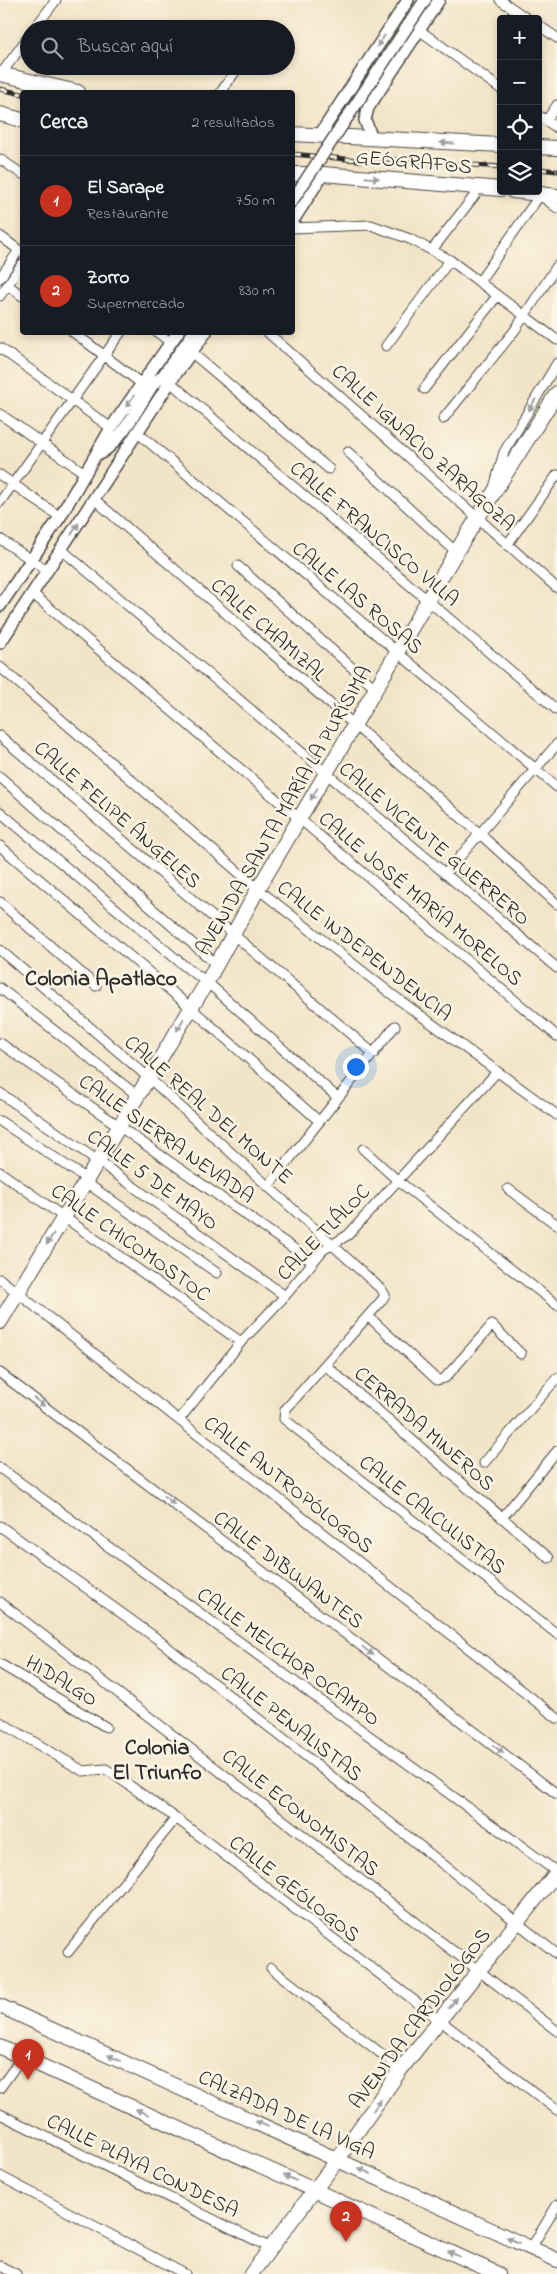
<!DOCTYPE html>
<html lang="es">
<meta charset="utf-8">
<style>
:root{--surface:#171b24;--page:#20242c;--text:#f1f3f6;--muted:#9ea1a6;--line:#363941;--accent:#c8321e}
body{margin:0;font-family:"Indie Flower",sans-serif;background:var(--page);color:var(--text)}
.controls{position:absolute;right:15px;top:15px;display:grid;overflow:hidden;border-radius:5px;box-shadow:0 2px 8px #0003}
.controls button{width:45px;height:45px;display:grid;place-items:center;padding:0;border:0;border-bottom:1px solid var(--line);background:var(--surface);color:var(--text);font:25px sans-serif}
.you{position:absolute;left:355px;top:1066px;width:18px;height:18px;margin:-12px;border:4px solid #fff;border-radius:50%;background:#1a73e8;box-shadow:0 0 0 8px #1a73e833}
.badge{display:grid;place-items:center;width:32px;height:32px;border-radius:50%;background:var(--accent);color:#fff;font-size:16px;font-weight:700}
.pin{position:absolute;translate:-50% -41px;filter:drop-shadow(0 1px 2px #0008)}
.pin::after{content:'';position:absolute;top:26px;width:18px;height:15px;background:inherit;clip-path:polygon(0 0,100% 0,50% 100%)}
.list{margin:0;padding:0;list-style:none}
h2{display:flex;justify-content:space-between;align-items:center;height:65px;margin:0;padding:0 20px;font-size:21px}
h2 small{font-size:16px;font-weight:400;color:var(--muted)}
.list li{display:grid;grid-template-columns:32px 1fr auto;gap:15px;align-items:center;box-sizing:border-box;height:90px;padding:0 20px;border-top:1px solid var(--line)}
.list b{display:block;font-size:19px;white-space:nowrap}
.list p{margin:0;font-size:16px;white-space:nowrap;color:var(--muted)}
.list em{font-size:16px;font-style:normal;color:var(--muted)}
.icon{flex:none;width:28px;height:28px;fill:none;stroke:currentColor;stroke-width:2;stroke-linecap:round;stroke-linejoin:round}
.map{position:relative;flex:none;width:557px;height:2274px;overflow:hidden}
.search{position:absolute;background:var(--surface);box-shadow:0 2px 8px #0003;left:20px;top:20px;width:275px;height:55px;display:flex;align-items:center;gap:12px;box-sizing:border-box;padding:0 18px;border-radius:28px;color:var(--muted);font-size:19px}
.panel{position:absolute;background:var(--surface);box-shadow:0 2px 8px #0003;left:20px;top:90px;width:275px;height:245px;border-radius:5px}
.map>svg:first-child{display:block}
</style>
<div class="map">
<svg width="557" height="2274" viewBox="0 0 557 2274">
<rect width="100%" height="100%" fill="#fcf5e5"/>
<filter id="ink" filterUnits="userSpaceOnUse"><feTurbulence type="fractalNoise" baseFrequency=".02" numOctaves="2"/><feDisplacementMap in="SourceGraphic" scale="10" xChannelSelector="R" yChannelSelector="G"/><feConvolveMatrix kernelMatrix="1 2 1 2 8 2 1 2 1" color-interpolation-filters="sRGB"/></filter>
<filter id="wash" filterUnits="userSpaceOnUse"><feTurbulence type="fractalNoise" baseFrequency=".0096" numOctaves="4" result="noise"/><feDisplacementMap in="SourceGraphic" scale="20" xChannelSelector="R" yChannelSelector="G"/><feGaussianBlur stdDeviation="1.12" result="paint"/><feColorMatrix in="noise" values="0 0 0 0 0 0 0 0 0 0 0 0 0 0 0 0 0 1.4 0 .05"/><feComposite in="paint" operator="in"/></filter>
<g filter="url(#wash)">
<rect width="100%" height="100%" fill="#f2e4c7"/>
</g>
<g filter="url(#ink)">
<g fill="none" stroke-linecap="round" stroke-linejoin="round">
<defs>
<path id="street" d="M500,0L528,19
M538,25L557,38
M34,29L56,0
M419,30L501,89
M1,74L29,36
M221,92L239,66
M538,115L557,128
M546,121L557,105
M0,159L22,174
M292,228L371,225L410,239L450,260L557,340
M0,236L19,250L0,278
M432,250L475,195
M479,282L540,195L557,208
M8,285L22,296
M0,296L22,264
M73,332L142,384
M157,332L171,343
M267,332L557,588
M386,346L450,260
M0,348L111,428
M191,352L329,469
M170,382L557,710
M424,389L497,296
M0,414L86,474
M443,419L515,330L557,266
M138,433L557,787
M348,452L456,552
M0,475L60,517
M495,484L504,452L557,363
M94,499L480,834L557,904
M0,502L121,332
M0,539L48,571
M507,545L557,475
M62,550L557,968
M238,566L376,689
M33,594L557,1036
M0,667L258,889L394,996L557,1115
M0,736L374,1054
M0,777L216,964
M0,812L187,968L207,982L338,1098
M0,846L191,1008L319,1121
M445,874L557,744
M0,902L96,986
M0,950L149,1078L382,1290L385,1295L382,1300L285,1410L284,1419L557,1634
M0,988L138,1096
M0,1043L313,1262
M0,1093L98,1161L285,1296
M0,1121L87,1179
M363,1149L397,1180L557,1305
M0,1172L241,1342
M85,1182L217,1273
M269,1185L395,1026
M508,1189L557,1225
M0,1279L557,1718
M368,1316L437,1380L445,1378L492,1325L521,1354
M325,1365L549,1558
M0,1373L557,1794
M179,1420L241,1342L285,1296L323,1250L348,1235L496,1073
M484,1463L557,1378
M0,1468L557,1872
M502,1518L557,1451
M0,1526L156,1638L557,1954
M0,1602L557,2031
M0,1664L106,1727
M0,1722L83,1771L106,1769L176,1818L557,2110
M68,1952L176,1818
M271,1968L401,2069
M0,2088L22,2057
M0,2114L271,2248
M0,2176L185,2274
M531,2248L557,2205
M0,2266L16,2274"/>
<path id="secondary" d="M319,136L408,0
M372,139L365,120L368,108L439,0
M292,222L323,174
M101,453C122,440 140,404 154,383L162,377L194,332
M0,606L60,517L111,428L178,332
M0,643L170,382L206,332"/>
<path id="primary" d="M0,74L78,92
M0,114L22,120
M292,134L501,145
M538,147L557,148
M292,174H323L501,189
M513,191L557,196
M0,1322L207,982L258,889L456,552L557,393
M0,2006L557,2260
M0,2047L498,2274
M251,2274L338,2159L401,2069L557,1872"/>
</defs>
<use href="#street" stroke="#494742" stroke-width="11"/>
<use href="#secondary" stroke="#494742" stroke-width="14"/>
<use href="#primary" stroke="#494742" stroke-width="16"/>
<use href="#street" stroke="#fff" stroke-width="9"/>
<use href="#secondary" stroke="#fff" stroke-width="11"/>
<use href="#primary" stroke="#fff" stroke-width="14"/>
<defs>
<path id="rail" d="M0,89L22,94
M292,154L367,161L373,158L501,167
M538,169L557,171"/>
</defs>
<use href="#rail" stroke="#2b2b2b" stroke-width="5"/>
<use href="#rail" stroke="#fcf5e5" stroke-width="3" stroke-dasharray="9" stroke-linecap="butt"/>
<defs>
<path id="secondary-bridge" d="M292,201L425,0"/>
</defs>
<use href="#secondary-bridge" stroke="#494742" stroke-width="14" stroke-linecap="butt"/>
<use href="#secondary-bridge" stroke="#fff" stroke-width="11"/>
</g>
<defs><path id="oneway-solid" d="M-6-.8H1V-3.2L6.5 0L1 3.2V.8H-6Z" transform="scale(1.25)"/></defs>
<g fill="#a0a0a0">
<use href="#oneway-solid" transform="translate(381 41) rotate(123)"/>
<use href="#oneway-solid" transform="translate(447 143) rotate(-177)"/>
<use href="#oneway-solid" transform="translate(372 178) rotate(5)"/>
<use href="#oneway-solid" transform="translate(130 401) rotate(125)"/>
<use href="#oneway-solid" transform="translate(532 405) rotate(121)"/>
<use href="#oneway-solid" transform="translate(75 529) rotate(-58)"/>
<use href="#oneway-solid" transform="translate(314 794) rotate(120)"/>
<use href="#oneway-solid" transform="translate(180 1025) rotate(120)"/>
<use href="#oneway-solid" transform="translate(50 1239) rotate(122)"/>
<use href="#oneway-solid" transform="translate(39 1402) rotate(37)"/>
<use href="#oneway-solid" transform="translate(169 1500) rotate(37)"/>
<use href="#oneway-solid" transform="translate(368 1651) rotate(37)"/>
<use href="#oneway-solid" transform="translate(498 1749) rotate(37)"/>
<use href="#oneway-solid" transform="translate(453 2003) rotate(-52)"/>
<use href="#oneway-solid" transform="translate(114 2058) rotate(-156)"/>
<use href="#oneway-solid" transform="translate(377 2105) rotate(-55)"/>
<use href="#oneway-solid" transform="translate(142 2112) rotate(-156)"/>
<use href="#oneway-solid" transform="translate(262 2124) rotate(-156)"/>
<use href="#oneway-solid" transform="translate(365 2171) rotate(-155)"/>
<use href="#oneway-solid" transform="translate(290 2178) rotate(-156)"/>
<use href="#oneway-solid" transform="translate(513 2240) rotate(-155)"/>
<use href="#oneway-solid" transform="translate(454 2254) rotate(-155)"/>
</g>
</g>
<g text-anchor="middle" stroke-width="5" stroke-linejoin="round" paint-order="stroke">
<g font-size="21" fill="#2b2b2b" stroke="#fcf5e5">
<text transform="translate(414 161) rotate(5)" y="7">GEÓGRAFOS</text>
<text transform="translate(424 447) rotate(42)" y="7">CALLE IGNACIO ZARAGOZA</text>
<text transform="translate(375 533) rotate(40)" y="7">CALLE FRANCISCO VILLA</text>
<text transform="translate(358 597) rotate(40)" y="7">CALLE LAS ROSAS</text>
<text transform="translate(269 629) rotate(41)" y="7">CALLE CHAMIZAL</text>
<text transform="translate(283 810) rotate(-60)" y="7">AVENIDA SANTA MARÍA LA PURÍSIMA</text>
<text transform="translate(118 814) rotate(41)" y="7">CALLE FELIPE ÁNGELES</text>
<text transform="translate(435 843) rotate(40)" y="7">CALLE VICENTE GUERRERO</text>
<text transform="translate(421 898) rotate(40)" y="7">CALLE JOSÉ MARÍA MORELOS</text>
<text transform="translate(365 950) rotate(38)" y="7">CALLE INDEPENDENCIA</text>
<text transform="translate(209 1109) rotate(41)" y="7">CALLE REAL DEL MONTE</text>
<text transform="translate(167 1138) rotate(35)" y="7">CALLE SIERRA NEVADA</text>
<text transform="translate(153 1179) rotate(36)" y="7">CALLE 5 DE MAYO</text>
<text transform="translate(323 1232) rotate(-46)" y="7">CALLE TLÁLOC</text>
<text transform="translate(131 1242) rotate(35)" y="7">CALLE CHICOMOSTOC</text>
<text transform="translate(425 1428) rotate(41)" y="7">CERRADA MINEROS</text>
<text transform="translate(289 1484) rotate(38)" y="7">CALLE ANTROPÓLOGOS</text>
<text transform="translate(433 1514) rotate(38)" y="7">CALLE CALCULISTAS</text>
<text transform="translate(289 1569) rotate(37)" y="7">CALLE DIBUJANTES</text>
<text transform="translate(289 1656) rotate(36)" y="7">CALLE MELCHOR OCAMPO</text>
<text transform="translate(62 1680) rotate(31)" y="7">HIDALGO</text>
<text transform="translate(292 1723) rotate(38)" y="7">CALLE PENALISTAS</text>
<text transform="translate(301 1812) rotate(38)" y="7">CALLE ECONOMISTAS</text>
<text transform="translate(295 1888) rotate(38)" y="7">CALLE GEÓLOGOS</text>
<text transform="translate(419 2018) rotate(-53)" y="7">AVENIDA CARDIOLÓGOS</text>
<text transform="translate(287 2114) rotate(24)" y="7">CALZADA DE LA VIGA</text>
<text transform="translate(143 2165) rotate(26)" y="7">CALLE PLAYA CONDESA</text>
</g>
<g font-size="22" font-weight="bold" fill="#2b2b2b" stroke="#fcf5e5">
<text x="101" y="985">Colonia Apatlaco</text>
<text x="157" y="1754">Colonia<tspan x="157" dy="25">El Triunfo</tspan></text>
</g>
</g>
</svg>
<div class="controls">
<button>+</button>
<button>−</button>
<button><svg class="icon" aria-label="locate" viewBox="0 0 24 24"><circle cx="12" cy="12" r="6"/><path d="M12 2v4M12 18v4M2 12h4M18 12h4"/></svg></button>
<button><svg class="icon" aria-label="layers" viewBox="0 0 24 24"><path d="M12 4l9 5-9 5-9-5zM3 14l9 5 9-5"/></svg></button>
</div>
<div class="you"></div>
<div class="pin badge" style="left:28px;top:2080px">1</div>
<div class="pin badge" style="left:346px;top:2242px">2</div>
<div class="search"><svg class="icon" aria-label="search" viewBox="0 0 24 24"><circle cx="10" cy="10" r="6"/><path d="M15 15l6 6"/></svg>Buscar aquí</div>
<section class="panel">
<h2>Cerca<small>2 resultados</small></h2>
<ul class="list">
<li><span class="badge">1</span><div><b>El Sarape</b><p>Restaurante</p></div><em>750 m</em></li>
<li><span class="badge">2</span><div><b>Zorro</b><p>Supermercado</p></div><em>830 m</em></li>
</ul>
</section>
</div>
